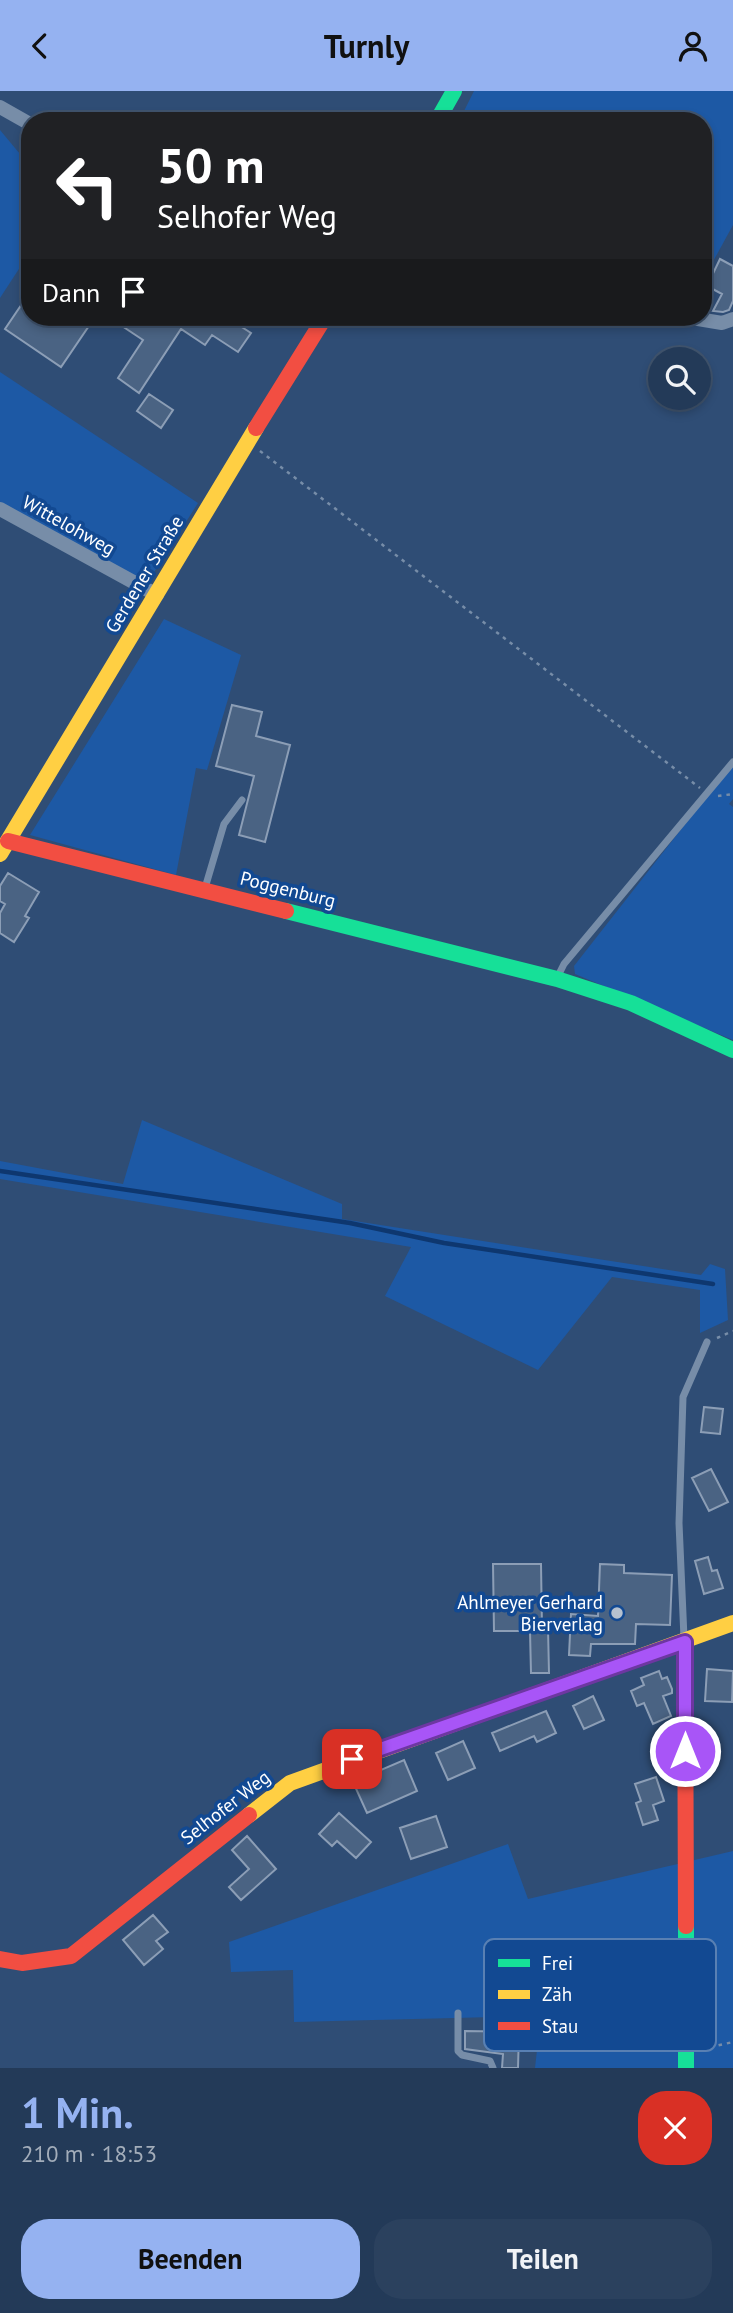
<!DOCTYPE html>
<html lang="de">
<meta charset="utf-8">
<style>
body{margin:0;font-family:"PT Sans",sans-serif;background:#2b415e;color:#f1f3f6;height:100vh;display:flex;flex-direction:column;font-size:26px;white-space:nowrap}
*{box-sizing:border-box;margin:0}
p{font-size:23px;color:#a3adba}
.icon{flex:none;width:38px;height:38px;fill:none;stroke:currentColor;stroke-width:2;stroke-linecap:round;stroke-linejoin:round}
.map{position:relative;height:1977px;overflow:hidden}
.side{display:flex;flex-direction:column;background:#233a58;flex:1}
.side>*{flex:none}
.banner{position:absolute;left:21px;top:21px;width:691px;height:214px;border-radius:28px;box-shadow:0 4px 10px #0003,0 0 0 2px #40546e;background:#202124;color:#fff;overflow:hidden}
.controls{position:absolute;left:648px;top:256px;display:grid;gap:14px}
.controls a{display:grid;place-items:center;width:63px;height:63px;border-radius:50%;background:#233a58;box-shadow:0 4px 10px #0003,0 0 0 2px #40546e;font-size:35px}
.pin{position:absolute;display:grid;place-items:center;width:60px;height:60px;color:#fff;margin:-30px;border-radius:14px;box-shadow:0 4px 10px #0006}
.me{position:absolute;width:77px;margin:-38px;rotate:0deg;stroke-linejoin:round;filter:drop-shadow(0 0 5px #0008)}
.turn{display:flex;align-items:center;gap:24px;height:147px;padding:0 21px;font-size:32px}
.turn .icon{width:91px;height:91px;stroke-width:2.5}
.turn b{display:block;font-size:49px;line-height:60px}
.then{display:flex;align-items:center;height:66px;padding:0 21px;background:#0003;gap:14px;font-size:26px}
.round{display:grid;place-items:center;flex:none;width:74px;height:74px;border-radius:28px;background:#2b415e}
.headline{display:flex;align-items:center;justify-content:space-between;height:119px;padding:0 21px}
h1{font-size:42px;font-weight:800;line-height:52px;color:#95b2f1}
.cta{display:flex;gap:14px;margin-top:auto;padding:14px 21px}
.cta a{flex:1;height:80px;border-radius:28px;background:#95b2f1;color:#111;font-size:28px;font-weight:800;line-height:80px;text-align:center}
.cta a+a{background:#2b415e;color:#f1f3f6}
header{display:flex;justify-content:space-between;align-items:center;height:91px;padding:0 21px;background:#95b2f1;color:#111;font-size:32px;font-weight:800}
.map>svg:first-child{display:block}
</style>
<header><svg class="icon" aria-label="back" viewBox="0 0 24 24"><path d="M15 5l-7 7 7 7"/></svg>Turnly<svg class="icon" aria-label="person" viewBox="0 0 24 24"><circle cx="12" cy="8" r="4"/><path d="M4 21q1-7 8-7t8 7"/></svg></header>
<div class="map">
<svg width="733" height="1977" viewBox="0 0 733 1977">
<rect width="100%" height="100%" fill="#2f4d75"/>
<path fill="#1d59a5" d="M474,0H733V134L704,187V30H459Z
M0,39L30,75V161L0,207Z
M0,281L198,412L144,497L0,415Z
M164,528L241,564L207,679L196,677L176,784L30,744Z
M733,672V708L729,713L733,716V949L575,883L574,875Z
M142,1029L342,1113V1128L701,1184L710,1173L725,1178L728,1229L700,1242V1199L612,1186L538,1279L385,1205L411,1156L0,1088V1070L123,1093Z
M508,1753L528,1808L733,1760V1977H535L539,1941L494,1926L294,1931L293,1879L231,1881L229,1851Z"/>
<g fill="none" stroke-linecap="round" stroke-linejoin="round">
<path stroke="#0e376f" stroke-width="4.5" d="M0,1080L350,1132L444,1152L713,1193"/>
</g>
<path fill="#4a6383" stroke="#8c9eb6" stroke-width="2" d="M720,168L733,175V210L729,219L723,221L713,220L722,203L707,195Z
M30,201V226H95L61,276L5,238Z
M128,226H226L251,242L238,261L212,244L205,254L181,238L139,302L118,287L143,249L122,235Z
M149,303L173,319L161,337L137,320Z
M232,614L262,621L256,645L290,654L265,751L239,744L254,685L216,675Z
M8,782L39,801L25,825L29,827L14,851L0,842V822L5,813L0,810V795Z
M704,1316L723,1318L720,1343L701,1341Z
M711,1378L728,1411L709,1420L692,1387Z
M708,1466L712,1480L717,1479L723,1497L704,1503L695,1470Z
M493,1473H541L542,1537H548L549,1582H531L530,1540H494Z
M600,1473L624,1474V1482L672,1484L670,1534L636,1533L635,1553H591L590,1565L569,1564L571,1523L598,1525Z
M707,1578L733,1580L732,1611L705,1610Z
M659,1580L662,1588L667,1586L672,1598V1602L663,1605L671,1625L653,1633L644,1612L637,1615L631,1600L644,1594L641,1587Z
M593,1605L604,1629L584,1638L573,1615Z
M546,1620L556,1642L537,1651L534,1645L500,1660L492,1642Z
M463,1650L475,1677L448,1689L436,1662Z
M404,1669L417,1700L367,1722L353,1691Z
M656,1686L664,1710L653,1714L658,1729L643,1734L636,1712L641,1710L635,1693Z
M339,1722L371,1751L356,1767L337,1750L332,1755L319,1743Z
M436,1725L447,1756L411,1768L400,1737Z
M247,1745L276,1778L241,1809L229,1796L249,1778L232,1759Z
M153,1824L168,1841L156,1850L163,1858L144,1874L123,1849Z
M465,1940L519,1941L518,1977H502L503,1963L465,1958Z"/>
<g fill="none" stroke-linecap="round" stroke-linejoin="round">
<path stroke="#778da8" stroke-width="2.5" stroke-dasharray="3.5 5" stroke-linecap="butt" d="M260,360L700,697
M718,705L733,703
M717,1247L733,1240
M702,1958L733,1951"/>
<path stroke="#778da8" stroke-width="7" d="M205,797L224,733L242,709
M557,887L564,873L733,671
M684,1547L679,1432L683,1306L707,1251
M458,1922V1960L462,1964L490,1970L493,1977"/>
<path stroke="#778da8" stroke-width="14" d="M0,16L30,33
M686,226L722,232L733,228
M0,418L157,504"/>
<path stroke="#16e098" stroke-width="16" d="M437,30L454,0
M286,820L557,888L631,912L733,959
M686,1835V1977"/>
<path stroke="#ffcf43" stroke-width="16" d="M0,763L256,337
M249,1724L290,1692L733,1532"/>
<path stroke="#f24e42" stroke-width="16" d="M256,337L325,226
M8,750L286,820
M685,1551L686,1835
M0,1868L22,1872L71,1865L249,1724"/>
</g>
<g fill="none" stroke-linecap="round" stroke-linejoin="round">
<g stroke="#6d37a1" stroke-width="18">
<path id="route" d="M352,1668L685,1551V1660"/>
</g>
<use href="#route" stroke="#a855f7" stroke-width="12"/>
</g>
<circle fill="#b6c1cf" stroke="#124992" stroke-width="2.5" cx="617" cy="1522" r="7"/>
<g text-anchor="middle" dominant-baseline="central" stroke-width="7" stroke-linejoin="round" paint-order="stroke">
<g font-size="19" fill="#fff" stroke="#124992">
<text transform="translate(69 434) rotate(29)">Wittelohweg</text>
<text transform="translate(144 483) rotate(-59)">Gerdener Straße</text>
<text transform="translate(288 798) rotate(14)">Poggenburg</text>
<text transform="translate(225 1716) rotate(-38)">Selhofer Weg</text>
</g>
<g font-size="19" fill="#fff" stroke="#124992" text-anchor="end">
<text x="603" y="1511">Ahlmeyer Gerhard<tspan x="603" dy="22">Bierverlag</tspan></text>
</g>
</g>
<rect x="484" y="1848" width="232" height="112" rx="10" fill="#124992" stroke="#5980b3" stroke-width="2"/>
<rect x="498" y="1868" width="32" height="8" fill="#16e098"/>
<rect x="498" y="1899" width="32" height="9" fill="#ffcf43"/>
<rect x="498" y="1931" width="32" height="8" fill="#f24e42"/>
<g font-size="19" fill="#fff">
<text x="542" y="1879">Frei</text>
<text x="542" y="1910">Zäh</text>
<text x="542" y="1942">Stau</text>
</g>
</svg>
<div class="controls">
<a><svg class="icon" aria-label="search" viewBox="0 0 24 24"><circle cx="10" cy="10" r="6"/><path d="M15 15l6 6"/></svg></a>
</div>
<div class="pin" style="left:352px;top:1668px;background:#d93025"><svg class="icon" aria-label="arrive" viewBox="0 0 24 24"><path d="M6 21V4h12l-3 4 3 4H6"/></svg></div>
<svg class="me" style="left:685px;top:1660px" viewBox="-20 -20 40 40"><circle r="17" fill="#a855f7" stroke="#fff" stroke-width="3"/><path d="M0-11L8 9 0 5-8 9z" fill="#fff"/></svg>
<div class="banner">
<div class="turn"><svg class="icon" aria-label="left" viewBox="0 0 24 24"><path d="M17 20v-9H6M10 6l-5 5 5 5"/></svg><div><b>50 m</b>Selhofer Weg</div></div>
<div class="then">Dann<svg class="icon" aria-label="arrive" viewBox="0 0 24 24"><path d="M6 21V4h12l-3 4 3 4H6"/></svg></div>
</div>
</div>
<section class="side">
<div class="headline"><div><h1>1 Min.</h1><p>210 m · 18:53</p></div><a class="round" style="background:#d93025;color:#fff"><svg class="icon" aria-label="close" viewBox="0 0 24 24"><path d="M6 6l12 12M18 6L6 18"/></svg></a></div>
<div class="cta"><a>Beenden</a><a>Teilen</a></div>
</section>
